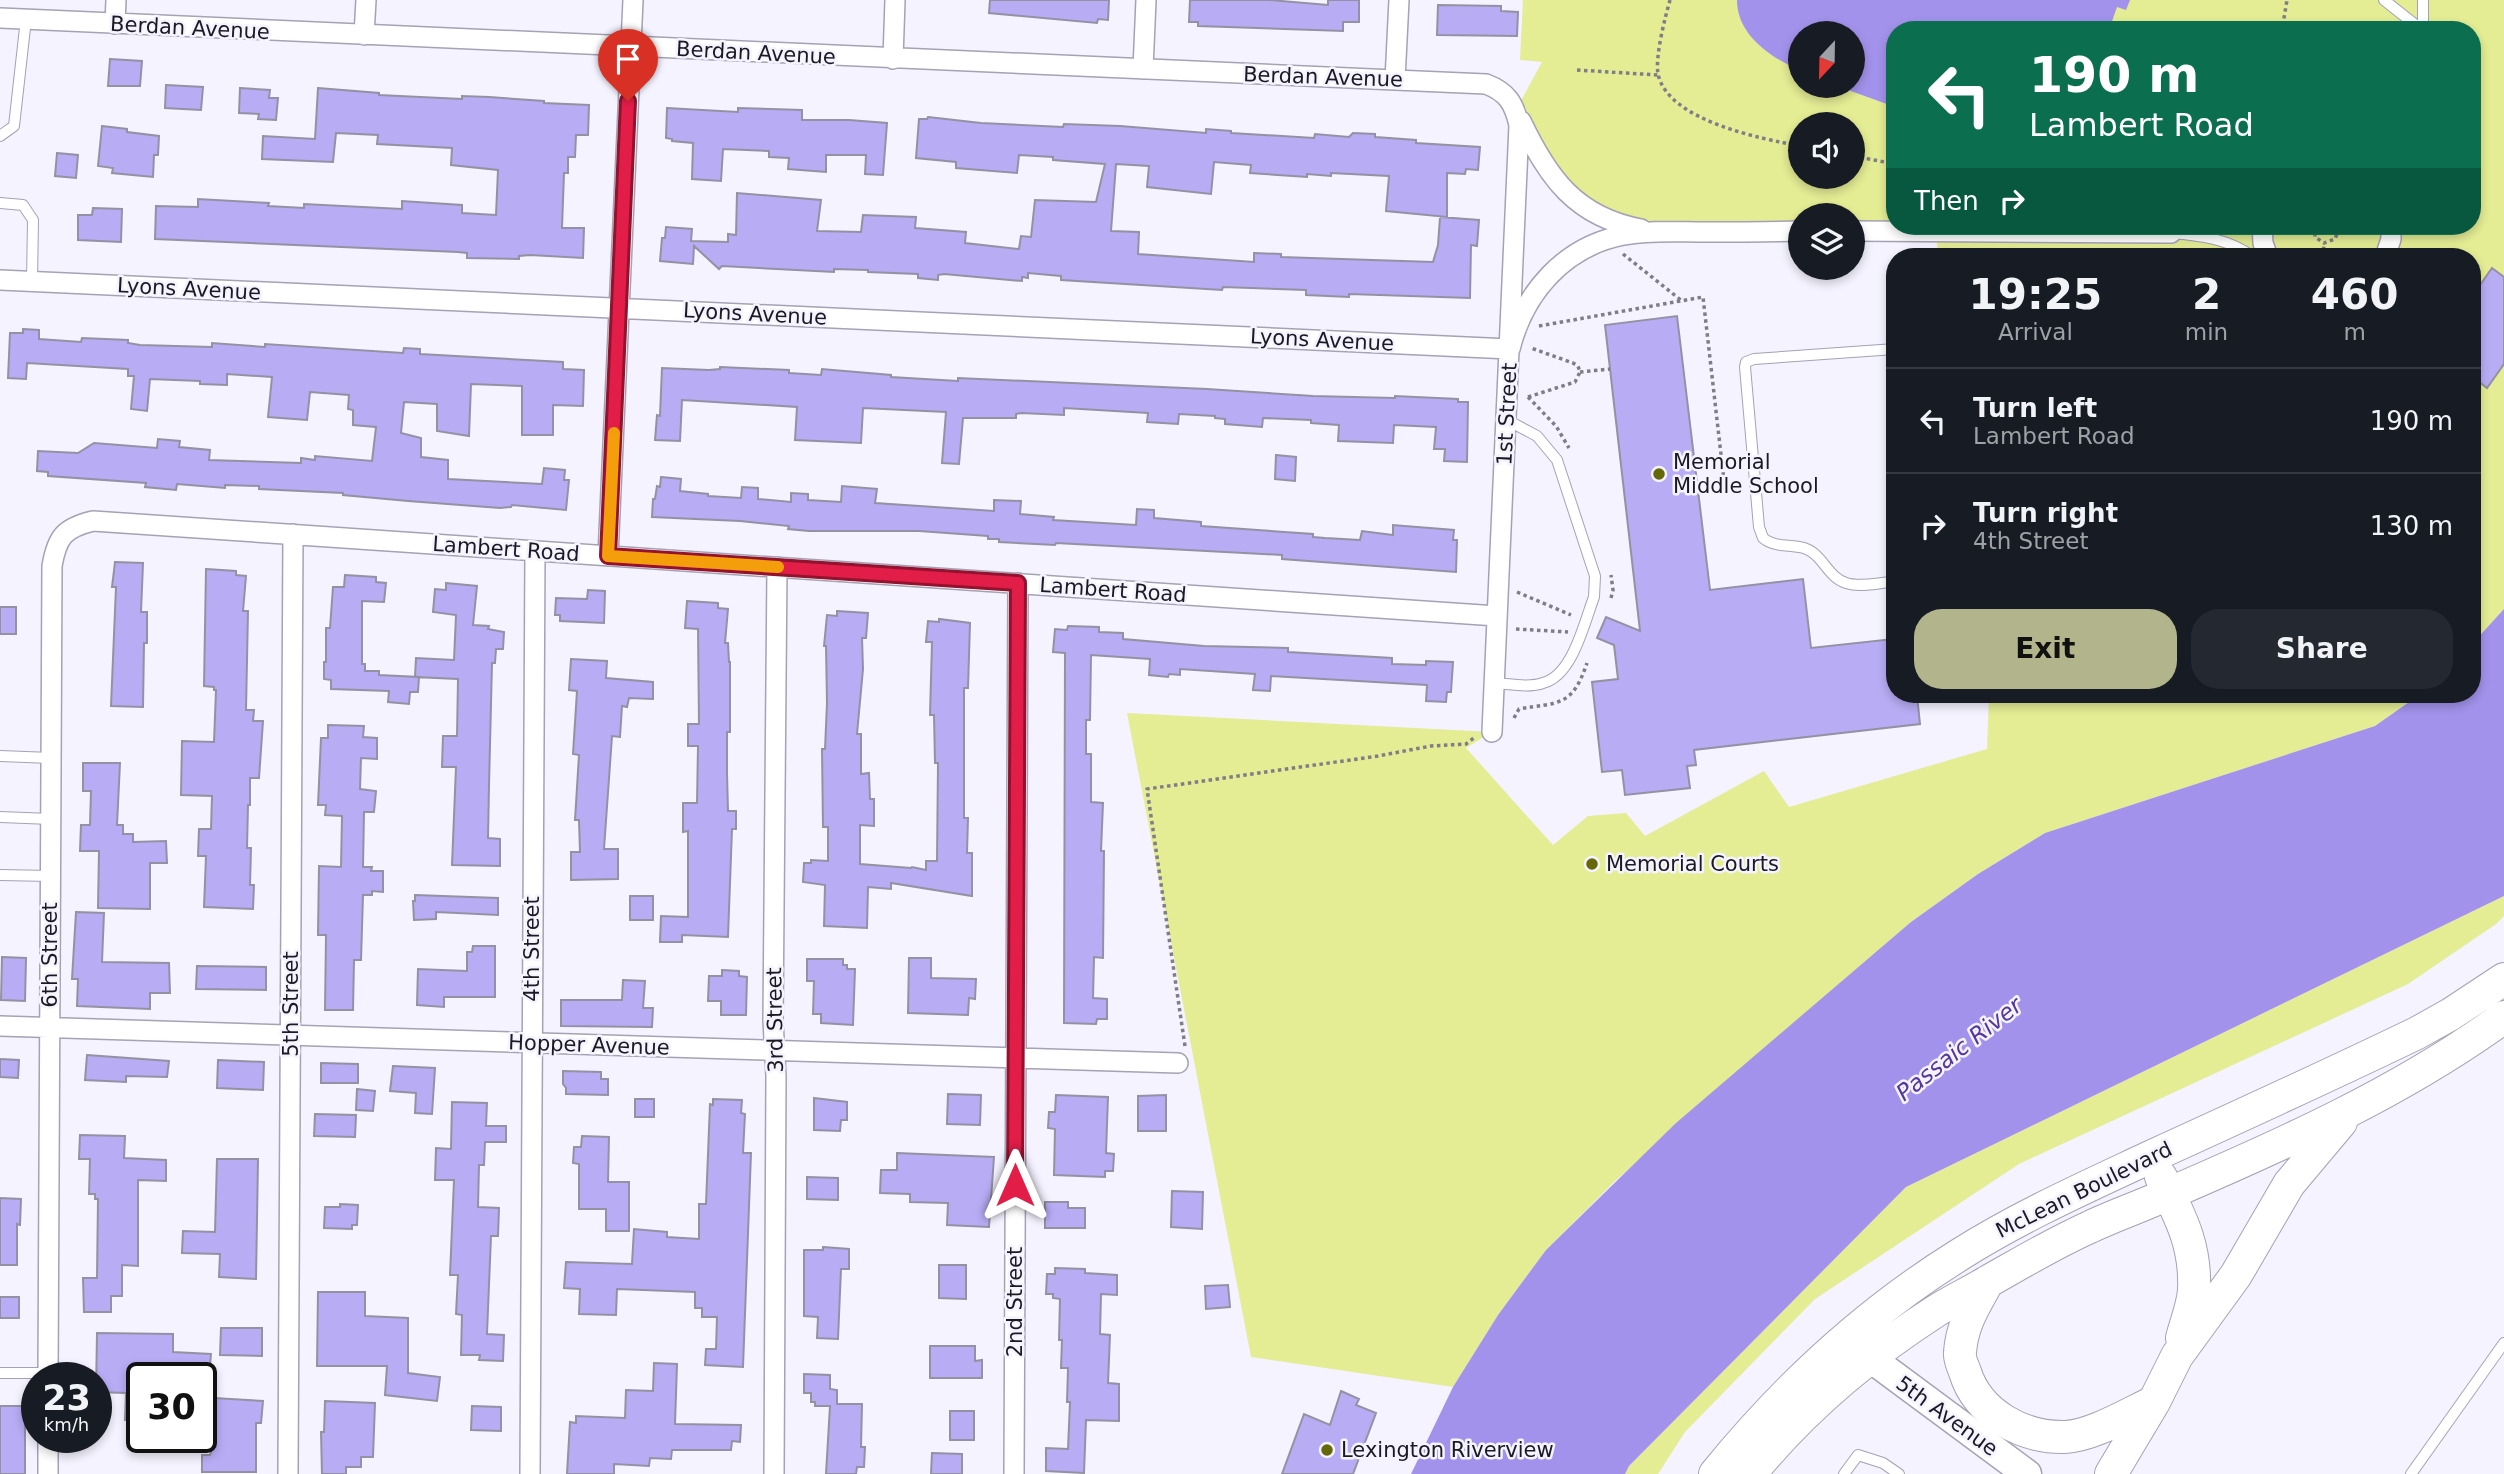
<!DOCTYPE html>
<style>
body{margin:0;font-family:"DejaVu Sans",sans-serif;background:#242831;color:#f1f3f6;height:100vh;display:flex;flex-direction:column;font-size:26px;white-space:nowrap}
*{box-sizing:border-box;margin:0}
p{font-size:23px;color:#9ea1a6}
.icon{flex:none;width:38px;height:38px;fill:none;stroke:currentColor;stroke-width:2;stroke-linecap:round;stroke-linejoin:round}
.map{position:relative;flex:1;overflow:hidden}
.panel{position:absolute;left:1886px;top:248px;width:595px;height:455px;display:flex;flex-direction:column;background:#171b24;border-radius:28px;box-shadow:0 4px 10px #0003}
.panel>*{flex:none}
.guide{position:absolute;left:1886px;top:21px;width:595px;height:214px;border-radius:28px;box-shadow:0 4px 10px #0003;background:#0b6e4f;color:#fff;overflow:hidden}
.needle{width:46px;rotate:202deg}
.tools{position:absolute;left:1788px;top:21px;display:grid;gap:14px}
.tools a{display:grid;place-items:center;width:77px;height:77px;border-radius:50%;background:#171b24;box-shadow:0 4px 10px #0003;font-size:35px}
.speed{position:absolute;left:21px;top:1362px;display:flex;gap:14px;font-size:35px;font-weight:700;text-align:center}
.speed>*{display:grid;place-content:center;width:91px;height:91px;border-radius:50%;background:#171b24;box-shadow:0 4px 10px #0003;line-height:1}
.speed small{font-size:18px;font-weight:400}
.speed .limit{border:4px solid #111;border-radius:10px;background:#fff;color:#111}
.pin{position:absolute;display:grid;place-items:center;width:60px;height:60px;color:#fff;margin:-72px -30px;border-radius:50% 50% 50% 0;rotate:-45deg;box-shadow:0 0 7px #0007}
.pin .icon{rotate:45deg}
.me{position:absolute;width:77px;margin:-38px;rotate:0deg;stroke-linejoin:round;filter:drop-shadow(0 0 5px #0008)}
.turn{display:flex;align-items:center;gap:24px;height:147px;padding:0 28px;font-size:32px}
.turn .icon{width:91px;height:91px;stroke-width:2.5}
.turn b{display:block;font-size:49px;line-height:60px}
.then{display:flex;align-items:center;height:66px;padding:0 28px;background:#0003;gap:14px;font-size:26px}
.eta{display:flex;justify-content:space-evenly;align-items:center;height:119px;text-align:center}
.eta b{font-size:42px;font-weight:600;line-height:49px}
.cta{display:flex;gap:14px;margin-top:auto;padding:14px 28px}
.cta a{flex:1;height:80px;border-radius:28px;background:#b2b48b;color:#111;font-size:28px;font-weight:600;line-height:80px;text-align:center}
.cta a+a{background:#242831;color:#f1f3f6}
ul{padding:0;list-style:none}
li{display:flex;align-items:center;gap:21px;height:105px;padding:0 28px;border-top:2px solid #363941}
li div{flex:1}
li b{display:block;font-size:26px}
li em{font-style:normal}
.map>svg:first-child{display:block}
</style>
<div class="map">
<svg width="2504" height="1474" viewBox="0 0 2504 1474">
<rect width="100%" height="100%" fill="#f4f3ff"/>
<path fill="#e4ec94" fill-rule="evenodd" d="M1523,0H2504V609L2473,643V257H1939L1935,231H1853V215H1801V231L1652,232L1580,205L1516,110L1542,62L1520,60ZM1895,30H2473V226H1895ZM1801,33H1853V86H1801ZM1801,124H1853V177H1801Z
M1989,695H2419L2375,726L2045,833L1978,874L1911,922L1615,1181L1546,1250L1498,1315L1453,1387L1251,1357L1127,713L1492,732L1466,748L1553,845L1588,816L1626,813L1645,836L1764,771L1789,807L1987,749Z
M2504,896V916L2496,924L2408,984L2019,1164L1815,1299L1685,1432L1658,1474H1625L1629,1466L1906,1187Z"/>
<path fill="#a292eb" d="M1737,0H2130L2126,10L2117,7L2109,30H1895V107L1837,86H1853V33H1801V71C1772,58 1737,36 1737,0Z
M2504,609V896L1906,1187L1629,1466L1625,1474H1411L1453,1387L1498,1315L1546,1250L1676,1123L1911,922L1978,874L2045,833L2375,726L2419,695H2473V643Z"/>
<path fill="#b8acf4" stroke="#9491a3" stroke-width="2" d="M990,0H1109L1108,20L1098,19L1097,23L989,13Z
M1190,0H1270L1328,5V0H1359V22H1343V31L1198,26V22H1189Z
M1438,5L1501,6V11L1518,12L1517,36L1437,35Z
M110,59L142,61L140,86H108Z
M166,85L203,87L201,110L165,108Z
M240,88L270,90L269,98H278L276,120L258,119L259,114L239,113Z
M318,88L379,93V95L462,99V96L489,97L544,101V103L589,105L588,135H576L575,157H568V173H564L562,228H584L583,258L530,255L519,256V259L467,258V253L458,252L155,239L156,206L198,207V199L269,203L268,206L304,208V204L402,209V201L462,205V213L496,215L498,170L451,165L452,148L377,144L378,135L336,133L333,162L262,159L263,136L315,139Z
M667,108L738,112V108L802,110V120H849L887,123L883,175L865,174L866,155H826V172L788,169L789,158L769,157V151L723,149L721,181L692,179L693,143L672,141V139L666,138Z
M928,117L981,123L1063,127L1064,124L1120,126L1206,133V129L1231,131V133L1314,138L1315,134L1349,137L1353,133L1375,134V137L1416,140V143L1480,147L1478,170L1466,169L1465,174L1447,173V217L1386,211L1389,176L1331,173V176L1307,174V177L1250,173L1251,165L1214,162L1211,194L1147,187L1149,166L1116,164L1111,231L1139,232L1138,254L1254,262V253L1281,254V257L1433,262L1438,245L1440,217L1479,220L1477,246L1471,245L1470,298L1349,294V297L1306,295V290L1223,287L1222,290L1061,280V276L1028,273V278L1022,277V281L944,274L938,275V280L918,278V274L868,272V270L834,269V272L722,266L719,269L694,246L693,264L660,261L662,238H665L666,227L692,229L691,241L728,242V234L736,235L737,193L821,200L817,231L861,232L863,215L916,217L915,228L966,232L965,243L1019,249L1021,236L1031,237L1035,200L1096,202L1105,164L1053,160V157L1019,155L1017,173L956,168V162L916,158L919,119H927Z
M102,126L127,129V132L159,136L158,155H154L153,177L112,173L113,168L98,166Z
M57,153L78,155L76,178L55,176Z
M93,208L122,209L121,242L78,240V215H92Z
M2492,268L2504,277V364L2487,388L2473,377V295Z
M1677,316L1710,590L1803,579L1811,648L1893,639L1895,695H1917L1920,724L1694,750L1696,765L1687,766L1690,788L1625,795L1622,770L1602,772L1592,682L1618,679L1614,645L1597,638L1606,617L1640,631L1605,325Z
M23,329L39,330V339L81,342L82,338L128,340V343L140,345L212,347V343L265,347V344L403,353L404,348L420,349V354L563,362V369L584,370L583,406L553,405V435H522V386L471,384L469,436L437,431V404L404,402L401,433L421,438V457L448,460V479L542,484L544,468L565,470L564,480H569L566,510L512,505L511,507L500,508L408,501L343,495V493L259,489V486L225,485V488L177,484L176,490L145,487L146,483L48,476V472L37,471L38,451L78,453L94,443L157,448L158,439L180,441L179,447L210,450L209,460L301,463V458L315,460V456L372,461L376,427L353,425V410L348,409L349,395L310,392L307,420L268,417L272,377L227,374V385L200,384V381L150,379L147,411L131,409L134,376H128V369L27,363L26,379L8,378L10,333H23Z
M720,367L789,370V373L821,375L822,369L891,375V377L958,381V378L1207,389L1313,396L1395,398V396L1458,399V402H1468L1467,462L1444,461L1445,449H1434L1436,427L1394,425L1393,443L1338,441L1339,425L1311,423V420L1263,418L1262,427L1225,424V419L1215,418V416L1179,414L1178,424L1147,422L1148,413L1064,408V415L1021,413L1016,414V418H963L959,464L942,463L946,412L863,408L861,443L795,440L797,407L682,400L680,441L655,440L657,415L660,416L662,368L709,370L720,369Z
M1276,455L1296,457L1295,481L1275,479Z
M661,477L681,479L680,491L708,494V496L741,498L742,487L758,488V499L791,502V493L808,494V500L841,502L842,486L877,489L875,503L994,511V500L1021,501L1020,514L1054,517L1053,520L1136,525L1137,509L1154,510V518L1201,522V526L1313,534V537L1325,538L1360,540L1362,531L1393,535V525L1454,530L1453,540H1457L1456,572L1282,559V555L1056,543L1055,545L999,542V539H988V536L919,531H809L788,529L789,526L740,521L652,517L653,499H655L657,486L660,487Z
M115,562L143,563L141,612H147V643H144L143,707L111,706L116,587H112Z
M206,569L236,571V575L246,576L243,611H248L246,710H254L253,721H263L259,778H250V805H248L247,848H251L250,885H254L253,909L204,907L206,856H198L199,829H211L212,796L181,795L182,741L214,742L216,690H214V687L204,686Z
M345,575L376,577V582L386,583L384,602L362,601V664H365V671H379V675L419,677L418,692H410L409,704L388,702L389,691L331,689V680L324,679V662H326V628H330L333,587H344Z
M446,583L477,586L473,625L489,626L488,629L504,632L503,649H496L495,663H492L489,786L488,838L500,839V866L452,865L456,767H442L443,736H457L458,679L415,677L416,658L454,660L456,615L433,612L435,589L446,590Z
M588,590L605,591L604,623L560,621V615H555L556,598L587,599Z
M687,601L718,603V608L728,609L725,643H728L729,662H730V732H727V773L728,811H736V829H732L728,937L682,935V942H660L661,916L688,917V831L683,832V803H697L698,746H688V724H699L698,629L685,628Z
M0,607H16V634H0Z
M837,611L868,613L866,638H862L863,669L857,734H861V774L869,773L870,799H874V826L860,825V864L911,868L912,867L926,870V861H937L938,763H935L934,715H930L932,642H926L928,621L939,622V619L970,623L968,688H964V818H968L967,853H972V896L891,883V889L868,887L867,928L824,926L825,885L803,882L804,863H811V860L828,861V827H823L822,749H825L827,703L826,646H824L827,615L837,616Z
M1068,626L1099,627V632L1123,633V639L1204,646L1288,648V652L1392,658V664L1426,665V661L1453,662L1451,692H1447L1446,702L1426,701L1427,685L1271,676L1270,691L1253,690L1255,674L1180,669V675L1169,674L1168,677L1149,675L1150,659L1091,655L1090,720H1086V754H1091V802L1103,803L1101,851H1104L1103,958L1094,957L1093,998L1107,999V1019H1097L1096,1024L1064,1023L1065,653L1053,652L1055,629L1067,630Z
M571,659L607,661L606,678L653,682V699L629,698L627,707L622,706L620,737L612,736L604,849H618V879L571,880V852H580L579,820H575L579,755L573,754L577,691L569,690Z
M328,725L364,726L363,737L377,738V759L361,758L360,789L376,791L374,812H364L363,867H372L371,871H383V892L372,891V895H363L361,960H354L353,1010H325L326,935H318L319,866L341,867L342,816L325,815L326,805H318L321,738H328Z
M83,763H120L117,825H123V834H133V842L166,841L167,863H150V909L98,908L99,851H80L81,825H90L91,791H83Z
M415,895L498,898V915L436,912V919L414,920L413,901H415Z
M630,896H653V920H630Z
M76,912L104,913L102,962L169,963L170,993H150V1009L77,1006L78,979H72Z
M473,946H495V997H444V1007L417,1005L418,969L467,971V952H472Z
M2,957L26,958L25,1001L1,1000Z
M909,958H931V978L976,979L975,999L969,998L968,1015L908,1013Z
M807,959H843V965H847V969H855L853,1025L821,1023V1014H813L814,981H807Z
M197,966L266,967V990L196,989Z
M722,970L739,971V976L747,977L746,1015H721V1001H708L709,976H722Z
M623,980L645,981L643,1008H653L652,1027L561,1026V1000H622Z
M87,1055L169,1061L167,1077L126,1076V1082L85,1080Z
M0,1059L19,1060L18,1078L0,1077Z
M218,1060L264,1062L263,1090L217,1088Z
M321,1063L358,1064V1083H321Z
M393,1066L435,1068L432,1114L415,1113L416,1093L390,1091Z
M563,1071L601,1072V1079H608V1095L566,1094V1088L563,1084Z
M357,1089L375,1091L373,1111L356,1110Z
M948,1094L981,1095L980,1125L947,1124Z
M1056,1095L1108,1097L1106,1153L1114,1154L1113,1171H1105V1177L1054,1175L1055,1129L1048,1128L1049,1112H1055Z
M1166,1095V1131H1138V1096Z
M814,1098L847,1102V1120H841L840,1131L814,1130Z
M635,1099H654V1117H635Z
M713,1099L742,1100L741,1113L745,1114L743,1153H751L743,1367L705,1365L706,1349H716L717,1317H702V1308H695V1292L617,1289L616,1315L579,1314L580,1289L564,1288L566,1262L632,1264L634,1229L667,1232V1237L699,1239V1204H706L710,1104L713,1105Z
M452,1102L487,1103L486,1126H506V1142H485L484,1165H479L478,1207L499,1208L498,1236H491L487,1334L504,1335L503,1361L479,1360L480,1355H461L462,1315L456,1314L458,1275H450L454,1180H435L436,1148L451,1149Z
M315,1114L356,1115L355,1137L314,1136Z
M80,1135L125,1136L124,1158L166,1160V1181L138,1180V1266L122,1265V1296H111V1312H84L83,1278H97L98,1199H95V1194H89L90,1159H79Z
M582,1136L609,1137L608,1182H629V1231H606V1209H579V1164L573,1163L574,1147H581Z
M897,1153L994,1157L989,1227L947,1225L948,1203L910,1202V1194L880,1193L881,1170H897Z
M217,1159H258L256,1279L219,1277L220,1254L182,1253L183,1231L215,1232Z
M807,1177L838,1178V1200L807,1199Z
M1172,1191L1203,1192L1202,1229L1171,1227Z
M0,1198L21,1199L20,1225L17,1224V1265H0Z
M1045,1202H1068V1208H1085V1228H1045Z
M340,1204L358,1205L357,1225H352V1229L324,1228L325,1207H340Z
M823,1247L849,1249V1269H841L838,1339L817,1338L818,1317L804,1316V1250H823Z
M939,1265H966V1299L939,1298Z
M1055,1268L1085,1269V1273L1117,1275V1295L1101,1294L1100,1334L1110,1335L1108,1383L1119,1384V1421L1086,1420L1084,1473L1046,1471V1448L1068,1449L1070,1402H1067L1068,1368H1061L1062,1340H1059L1060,1299L1053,1298V1294H1046L1047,1274H1055Z
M1228,1285L1230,1307L1206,1309L1205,1286Z
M318,1292H365V1316L408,1318V1373L440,1377L437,1401L385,1395L387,1366H317Z
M0,1297H19V1318H0Z
M221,1328H262V1356L220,1355Z
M97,1333L173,1334V1352L211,1354L209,1377H142V1420H125L126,1393L96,1392Z
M930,1346H975V1361L982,1360V1378H930Z
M654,1363L677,1364L675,1424L741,1425L740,1442L732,1441L731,1450H672L671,1459L650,1458L649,1466L614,1464V1474H567L570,1422L576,1423V1416L625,1418L626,1390L653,1391Z
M804,1374L830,1375V1389L837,1390V1404H862L861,1447H865L864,1467H857L856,1474H826L830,1406H815V1402H811V1393H804Z
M1341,1391L1359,1399L1356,1405L1376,1413L1353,1474H1282L1304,1414L1330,1425Z
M214,1398L263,1401L261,1423H256V1472H202V1455H210L212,1448Z
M325,1401L375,1403L373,1457H361V1467H346V1474H322L321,1432H324Z
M0,1406H25V1474H0Z
M472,1406L501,1407V1431L471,1430Z
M950,1411H974V1440H950Z
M932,1453L962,1454V1474H931Z"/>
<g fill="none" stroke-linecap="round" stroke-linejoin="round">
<g stroke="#a4a2b4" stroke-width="12">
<path id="lane" d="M2384,0L2422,30
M2423,0V30
M0,136L14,126L26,19
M0,203L23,205L33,220L32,281
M2189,231L2221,226
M2171,233C2199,235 2230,239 2253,257
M1895,349L1754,359L1746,362L1745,367L1759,527L1763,538C1775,548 1790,544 1804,548C1823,554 1827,577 1846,583C1861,588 1880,582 1895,582
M1494,683C1510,684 1529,688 1543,683C1573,675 1584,623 1594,597L1595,576L1557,460L1537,436L1507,420
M0,756L51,758
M0,817L51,819
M0,875L51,876
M0,1373H48
M1844,1474L1858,1455L1883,1463L1899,1474
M2411,1474L2504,1343"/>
</g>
<g stroke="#a4a2b4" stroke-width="22">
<path id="street" d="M0,18L1486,84C1507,92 1514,103 1519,125L1492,732
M115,24L116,0
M364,35L366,0
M893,59L895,0
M1143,69L1146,0
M1395,80L1399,0
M1521,121C1548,178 1576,217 1641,229
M2262,226L2263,243L2268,257
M1853,231L2171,233
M2385,257L2391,239V226
M0,280L1510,349C1524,292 1565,246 1624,235C1650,230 1678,232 1704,232C1736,232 1769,232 1801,231
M608,556L633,0
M0,1026L1178,1063
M48,1377L52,566C57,537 64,528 93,521L1497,616
M48,1474V1437
M288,1474L293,534
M530,1474L535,551
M774,1474L776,1076L773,1020L777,567
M1014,1474L1018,583"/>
</g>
<g stroke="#a4a2b4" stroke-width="31">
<path id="secondary" d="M1869,1357L2027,1474"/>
</g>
<g stroke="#a4a2b4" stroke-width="34">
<path id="primary" d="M2161,1177C2180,1217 2196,1244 2194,1290C2193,1306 2186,1322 2182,1338
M1987,1283C1974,1306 1962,1325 1960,1352C1959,1359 1963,1366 1965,1372C1978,1414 2023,1438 2065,1437C2092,1436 2130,1413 2154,1402
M1715,1474C1784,1389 1866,1313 1959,1255C2019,1217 2084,1188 2148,1158C2238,1117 2328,1076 2417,1033L2451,1014L2504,979
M1750,1474C1803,1409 1866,1356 1936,1311C1953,1300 1971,1292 1987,1282C2021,1263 2054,1243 2090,1227C2115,1215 2142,1206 2168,1194C2284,1144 2401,1092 2504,1017
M2111,1474L2154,1402L2177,1356L2236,1275L2289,1184L2341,1122"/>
</g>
<path stroke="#7f7e87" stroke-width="3.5" stroke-dasharray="3.5 3.5" stroke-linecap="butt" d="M1670,0C1665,18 1655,56 1658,74C1668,121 1762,139 1801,146
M2277,30L2283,24L2287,0
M1577,70L1658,75
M1853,156L1895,164
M2315,226V237L2324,243L2335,239L2338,231L2336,226
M2282,232H2314
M2337,233L2370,232
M1623,254L1682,301
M2323,257L2324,243
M1539,326L1703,297L1724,481
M1580,372L1610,369
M1528,397L1556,426L1569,448
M1528,397L1575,382L1580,372L1578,366L1573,363L1531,348
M1517,592L1571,615
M1611,598L1613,590L1611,575
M1516,629L1568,632
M1514,718L1519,709C1558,702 1572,708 1587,663
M1185,1046L1147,789L1378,756L1431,746L1466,744L1475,737"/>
<use href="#lane" stroke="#fff" stroke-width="10"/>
<use href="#street" stroke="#fff" stroke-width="19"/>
<use href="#secondary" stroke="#fff" stroke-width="28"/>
<use href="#primary" stroke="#fff" stroke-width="32"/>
</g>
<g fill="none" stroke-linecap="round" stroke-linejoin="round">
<g stroke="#92132f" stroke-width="18">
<path id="route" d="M628,101L608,556L1018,583L1015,1185"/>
</g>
<use href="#route" stroke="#e11d48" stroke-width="12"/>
<path stroke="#f59e0b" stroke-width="12" d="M614,433L608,556L778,567"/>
</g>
<g fill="#646808" stroke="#f4f3ff" stroke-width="2.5">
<circle cx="1659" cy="474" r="7"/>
<circle cx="1592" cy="864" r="7"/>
<circle cx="1327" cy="1450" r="7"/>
</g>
<g text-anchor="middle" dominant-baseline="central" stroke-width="5" stroke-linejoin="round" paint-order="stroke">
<g font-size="21" fill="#1b1a21" stroke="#f4f3ff">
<text transform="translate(190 28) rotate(3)">Berdan Avenue</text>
<text transform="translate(756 53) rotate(3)">Berdan Avenue</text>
<text transform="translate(1323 77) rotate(2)">Berdan Avenue</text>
<text transform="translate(189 289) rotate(3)">Lyons Avenue</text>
<text transform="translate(755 314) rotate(3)">Lyons Avenue</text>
<text transform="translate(1322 340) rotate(3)">Lyons Avenue</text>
<text transform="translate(1507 414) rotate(-87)">1st Street</text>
<text transform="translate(506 549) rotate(4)">Lambert Road</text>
<text transform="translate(1113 590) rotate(4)">Lambert Road</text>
<text transform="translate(532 949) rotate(-90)">4th Street</text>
<text transform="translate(50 955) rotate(-90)">6th Street</text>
<text transform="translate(291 1004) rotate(-90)">5th Street</text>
<text transform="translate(775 1020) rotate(-91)">3rd Street</text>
<text transform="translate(589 1045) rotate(2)">Hopper Avenue</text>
<text transform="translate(2084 1190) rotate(-26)">McLean Boulevard</text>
<text transform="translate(1015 1302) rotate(-90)">2nd Street</text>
<text transform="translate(1947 1416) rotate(36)">5th Avenue</text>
</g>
<g font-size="21" fill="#1b1a21" stroke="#f4f3ff" text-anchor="start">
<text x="1673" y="462">Memorial<tspan x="1673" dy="24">Middle School</tspan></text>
<text x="1606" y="864">Memorial Courts</text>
<text x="1341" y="1450">Lexington Riverview</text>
</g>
<g font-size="23" font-style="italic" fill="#54369d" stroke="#f4f3ff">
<text transform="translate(1959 1049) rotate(-38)">Passaic River</text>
</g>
</g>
</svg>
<div class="tools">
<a><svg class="needle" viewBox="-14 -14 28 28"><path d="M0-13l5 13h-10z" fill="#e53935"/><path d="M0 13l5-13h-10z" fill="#9ea1a6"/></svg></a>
<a><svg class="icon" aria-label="sound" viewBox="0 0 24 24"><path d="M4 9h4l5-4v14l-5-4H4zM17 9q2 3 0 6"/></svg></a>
<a><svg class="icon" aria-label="layers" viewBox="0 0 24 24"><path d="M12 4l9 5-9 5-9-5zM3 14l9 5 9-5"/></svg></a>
</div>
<div class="speed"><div>23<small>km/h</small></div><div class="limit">30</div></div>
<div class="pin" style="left:628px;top:101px;background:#d93025"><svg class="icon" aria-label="arrive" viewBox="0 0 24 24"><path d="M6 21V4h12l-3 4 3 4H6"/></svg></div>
<svg class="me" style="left:1015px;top:1185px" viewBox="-20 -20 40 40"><path d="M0-17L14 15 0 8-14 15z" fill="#e11d48" stroke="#fff" stroke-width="4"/></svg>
<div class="guide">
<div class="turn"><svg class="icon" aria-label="left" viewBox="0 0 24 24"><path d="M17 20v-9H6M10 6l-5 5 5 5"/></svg><div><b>190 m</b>Lambert Road</div></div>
<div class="then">Then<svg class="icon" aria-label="right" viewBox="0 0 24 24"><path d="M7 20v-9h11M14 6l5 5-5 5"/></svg></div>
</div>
<section class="panel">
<div class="eta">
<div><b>19:25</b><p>Arrival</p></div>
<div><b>2</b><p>min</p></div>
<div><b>460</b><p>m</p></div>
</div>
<ul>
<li><svg class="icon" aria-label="left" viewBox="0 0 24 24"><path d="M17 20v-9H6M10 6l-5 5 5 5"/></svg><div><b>Turn left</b><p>Lambert Road</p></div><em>190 m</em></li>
<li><svg class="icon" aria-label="right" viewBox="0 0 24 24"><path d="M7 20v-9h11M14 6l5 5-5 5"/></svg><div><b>Turn right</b><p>4th Street</p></div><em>130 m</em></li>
</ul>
<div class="cta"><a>Exit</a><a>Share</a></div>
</section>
</div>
